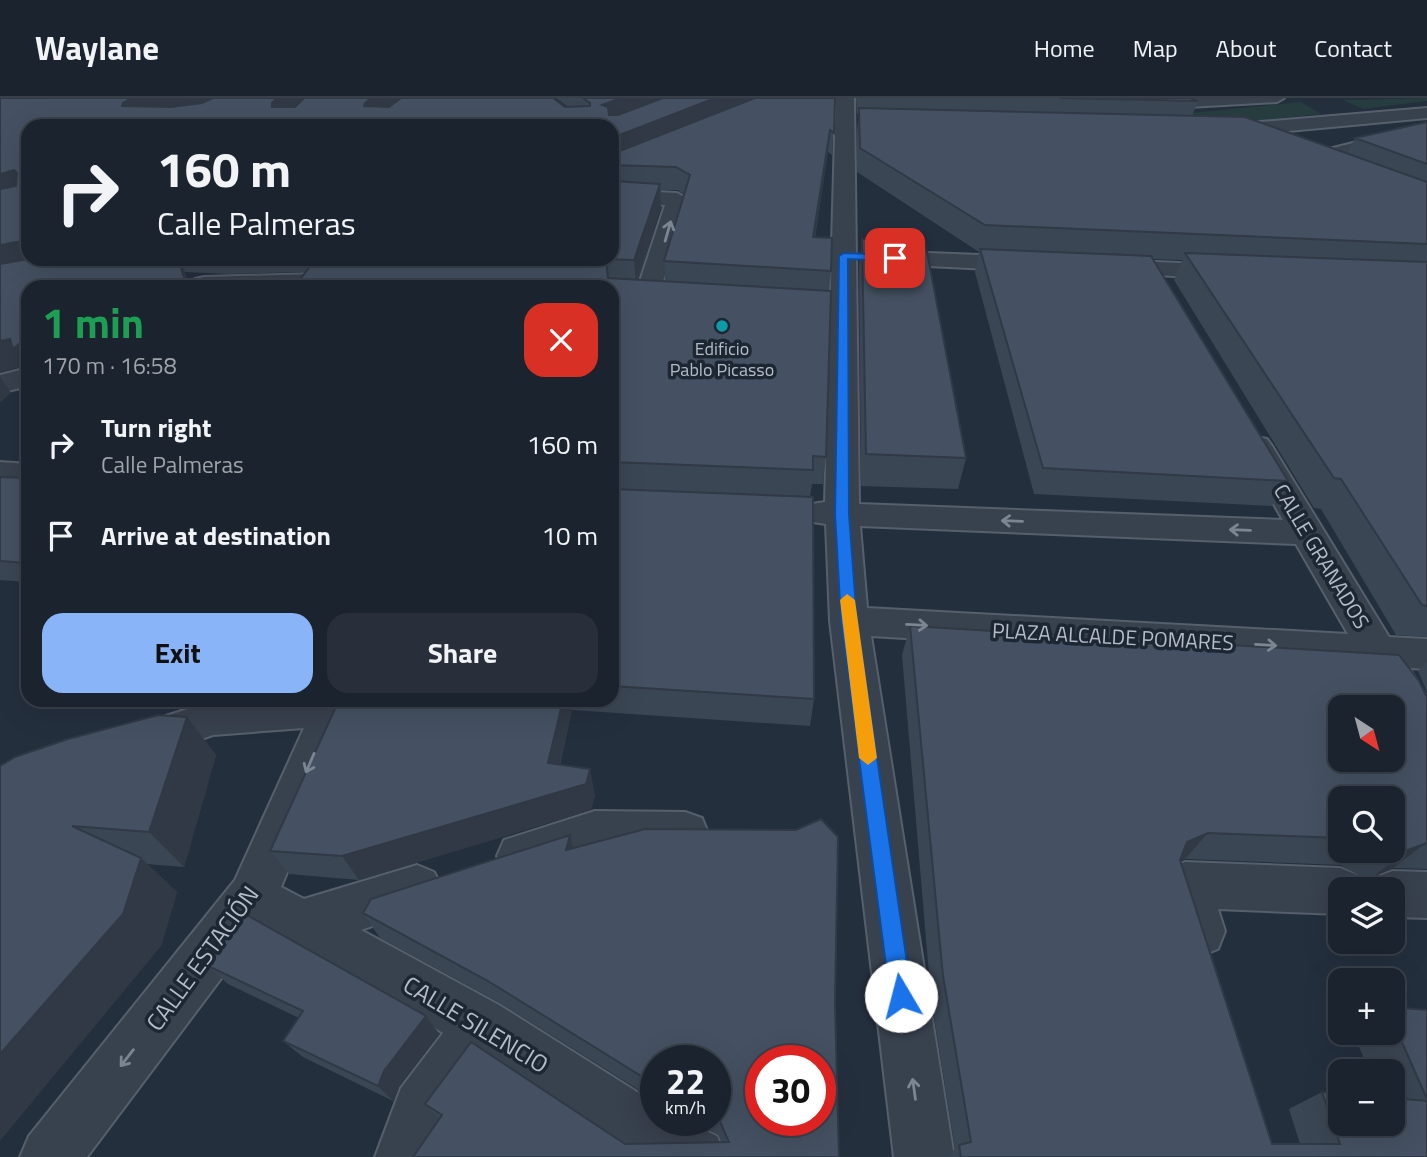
<!DOCTYPE html>
<meta charset="utf-8">
<style>
body{margin:0;font-family:"Titillium Web",sans-serif;background:#282f3a;color:#f1f3f6;height:100vh;display:flex;flex-direction:column;font-size:26px;white-space:nowrap}
*{box-sizing:border-box;margin:0}
p{font-size:23px;color:#a0a4aa}
.icon{flex:none;width:38px;height:38px;fill:none;stroke:currentColor;stroke-width:2;stroke-linecap:round;stroke-linejoin:round}
.map{position:relative;flex:1;overflow:hidden}
.panel{position:absolute;left:21px;top:182px;width:598px;height:427px;display:flex;flex-direction:column;background:#1b232e;border-radius:21px;box-shadow:0 7px 28px #0002,0 0 0 2px #39404a}
.panel>*{flex:none}
.banner{position:absolute;left:21px;top:21px;width:598px;height:147px;border-radius:21px;box-shadow:0 7px 28px #0002,0 0 0 2px #39404a;background:#1b232e;color:#f1f3f6;overflow:hidden}
.needle{width:46px;rotate:144deg}
.fabs{position:absolute;left:1328px;top:597px;display:grid;gap:14px}
.fabs a{display:grid;place-items:center;width:77px;height:77px;border-radius:14px;background:#1b232e;box-shadow:0 7px 28px #0002,0 0 0 2px #39404a;font-size:35px}
.speed{position:absolute;left:640px;top:947px;display:flex;gap:14px;font-size:35px;font-weight:700;text-align:center}
.speed>*{display:grid;place-content:center;width:91px;height:91px;border-radius:50%;background:#1b232e;box-shadow:0 7px 28px #0002,0 0 0 2px #39404a;line-height:1}
.speed small{font-size:18px;font-weight:400}
.speed .limit{border:10px solid #d22;background:#fff;color:#111}
.pin{position:absolute;display:grid;place-items:center;width:60px;height:60px;color:#fff;margin:-30px;border-radius:14px;box-shadow:0 4px 10px #0006}
.me{position:absolute;width:77px;margin:-38px;rotate:352deg;stroke-linejoin:round;filter:drop-shadow(0 0 5px #0008)}
.turn{display:flex;align-items:center;gap:24px;height:147px;padding:0 21px;font-size:32px}
.turn .icon{width:91px;height:91px;stroke-width:2.5}
.turn b{display:block;font-size:49px;line-height:60px}
.round{display:grid;place-items:center;flex:none;width:74px;height:74px;border-radius:21px;background:#282f3a}
.summary{display:flex;align-items:center;justify-content:space-between;height:119px;padding:0 21px}
h1{font-size:42px;font-weight:700;line-height:52px;color:#1e9e55}
.cta{display:flex;gap:14px;margin-top:auto;padding:14px 21px}
.cta a{flex:1;height:80px;border-radius:21px;background:#8ab4f8;color:#111;font-size:28px;font-weight:700;line-height:80px;text-align:center}
.cta a+a{background:#282f3a;color:#f1f3f6}
ul{padding:0;list-style:none}
li{display:flex;align-items:center;gap:21px;height:91px;padding:0 21px}
li div{flex:1}
li b{display:block;font-size:26px}
li em{font-style:normal}
header{display:flex;align-items:center;gap:42px;box-sizing:border-box;height:98px;padding:0 35px;background:#1b232e;border-bottom:2px solid #39404a}
header strong{font-size:33px}
nav{display:flex;gap:38px;margin-inline-start:auto;font-size:24px}
.map>svg:first-child{display:block}
</style>
<header>
<strong>Waylane</strong>
<nav><a>Home</a><a>Map</a><a>About</a><a>Contact</a></nav>
</header>
<div class="map">
<svg width="1427" height="1059" viewBox="0 0 1427 1059">
<rect width="100%" height="100%" fill="#242f3e"/>
<path fill="#263c3f" d="M1427,0V3L1363,11L1343,2Z
M1301,4L1321,16L1225,26L1170,17Z"/>
<g fill="none" stroke-linecap="round" stroke-linejoin="round">
<g stroke="#565f6c" stroke-width="4">
<path id="pedestrian" d="M1185,0H1284L1277,4L1154,11L1146,6L1154,1Z
M480,902L497,909L504,926L497,943L439,1022L427,1059H375L401,990L463,909Z"/>
</g>
<g stroke="#565f6c" stroke-width="4">
<path id="minor" d="M836,0H854L859,406L1283,422L1240,348L1245,341L1256,339L1267,341L1272,348L1389,539L1427,541V571L1409,570L1427,600V655L1412,650L1393,616V609H1389L1365,567L871,538L954,1059H894L830,523L826,426L805,423L800,415L805,407L825,404ZM860,428L1296,446L1348,536L867,510Z
M0,10L9,15L10,64L0,70Z
M1427,10V20L1224,39L1215,33L1224,27Z
M1401,33L1408,35L1410,39L1408,43L1312,67L1302,61L1305,57Z
M612,92L677,95L688,101L657,203H639L635,198L665,107L612,104Z
M877,153L1030,159L1038,161L1042,166L1038,171L1030,173L869,165L865,160L869,155Z
M1107,162L1229,167L1238,169L1241,174L1238,179L1229,181L1099,174L1095,169L1099,164Z
M350,175L359,177L362,182L359,187L194,189L192,186L195,181L204,179Z
M28,270V288L0,295V277Z
M0,364L28,366V386L0,384Z
M358,602L281,789L304,801L417,767L434,774L442,790L434,806L361,832L499,907L656,1006V1022H681L717,1038L726,1059H632L461,945L259,830L87,1059H20L29,1038L235,782L304,630L213,637L143,661L128,656L121,643L128,630L213,603Z
M595,713L685,714L702,720L708,735L702,750L685,756L595,755L521,780L504,774L497,758L504,742Z
M1185,764L1340,770L1357,777L1364,791H1340V816L1218,811L1225,833L1218,851L1200,858L1182,851L1161,787L1168,771Z
M1393,773L1427,774V820L1393,819V791H1371L1376,779Z"/>
</g>
<use href="#pedestrian" fill="#38414e" fill-rule="evenodd"/>
<use href="#minor" fill="#38414e" fill-rule="evenodd"/>
</g>
<path fill="#3b4654" fill-rule="evenodd" d="M0,0L565,9H568L556,0H835L832,57L828,54L815,140L831,173L829,193L826,359L823,386H812L810,399L814,601L810,628L572,612L560,667L595,697L591,712L359,782L289,776L270,753L339,602H612V189L306,174L228,176L185,174L28,189V274L24,268L0,274ZM28,28L612,67V161H28ZM661,92H677L684,96L664,163L665,183L638,182L661,109Z
M856,0H1190L1198,3L1192,18L1347,56L1355,40L1427,24V539L1396,537L1321,411L1314,410L1174,182L1182,162L1153,161L1288,383L1272,408L1034,396L975,174L979,154L857,74V33L859,16H857Z
M862,141L966,360L958,391L861,388L859,169Z
M0,379L28,380V484L0,482Z
M910,528L1427,599V771L1393,770L1373,779L1360,778L1340,767L1185,761L1181,763L1272,1046H1300L1289,1011L1322,994L1393,1026V973H1369L1353,934H1393V909L1427,912V1059H948L955,1051L931,900L902,557ZM1340,700L1393,752H1340Z
M1427,564V594L1418,573Z
M187,619L216,657L184,769L147,766L177,794L161,848L0,668Z
M574,750L835,904L839,1059H413L439,1021L425,1006L625,1046L722,1045L718,1036L687,1022H716V962H656V1007L655,1002L500,905L380,840L363,815Z
M206,867L426,918L439,936L399,988L393,1003L303,959L283,943L299,920L228,886Z"/>
<path fill="#303945" d="M132,0H224L132,28L122,8L123,5Z
M277,0H305L279,26L272,9V5Z
M371,0H404L370,26L364,8L365,5Z
M621,0H677L605,28L602,7Z
M715,0H767L612,63V40Z
M830,32L828,54L811,164L813,139Z
M14,72L28,95L0,102V76Z
M660,86L661,109L636,187L634,162Z
M28,142V161L0,175V147Z
M178,161H179L185,174L190,189H187Z
M28,238V274L24,268L0,274V243Z
M0,278L11,295L0,305Z
M563,602H570L572,612L554,691L548,665Z
M187,619L216,657L184,769L149,734Z
M590,671L595,697L591,712L359,782L342,758Z
M1208,735L1185,761L1166,770L1187,744Z
M570,737L577,764L566,752Z
M1426,745L1393,770L1373,779L1405,753Z
M141,760L177,794L161,848L0,1043V956Z
M426,918L439,936L399,988L393,1003L378,988L384,973Z"/>
<path fill="#455162" stroke="#303945" stroke-width="2" fill-rule="evenodd" d="M0,0H132L123,5L122,8L171,9L202,5L213,0H277L272,5V9H295L304,0H371L365,5L364,8L389,9L401,0H553L565,9L590,8V5L583,0H621L602,7L608,9L609,17H618L663,0H715L612,40V28H28V142L0,147V91L16,88L17,75L14,72L0,76Z
M755,0H835L834,35L830,32L813,139L832,140L831,173L664,163L690,77L676,69L612,67V56Z
M1060,0H1190L1198,3Z
M859,10L1245,19L1427,84V146L985,127L860,50Z
M1427,24V66L1355,40Z
M612,83L660,86L634,162L606,161L608,180L831,193L826,359L813,358V372L612,364V189H294L312,166H485L488,164L486,161H612Z
M862,141L925,143L966,360L866,356Z
M980,151L1151,158L1288,383L1043,370Z
M1185,155L1427,164V508L1422,507L1341,381L1334,380Z
M28,161H178L187,189H28V238L13,251L10,241L0,243V166Z
M0,379L28,380V465L0,463Z
M612,391L813,399L814,601L612,588Z
M910,528L1399,557L1419,583L1427,599V745L1405,753L1393,752V700H1340V740L1208,735L1187,744L1180,762L1272,1046H1340L1322,994L1340,995V1026H1393V1000L1427,1003V1059H961L959,1047L971,1044L943,878ZM1340,609H1393V662H1340Z
M339,602H563L548,665L590,671L586,686L342,758L270,753Z
M158,617L187,619L149,734L72,728L141,760L123,816L0,956V668L15,659L68,641Z
M821,721L838,739L835,904L839,1059H413L442,1017L425,1006L471,944L625,1046L729,1044L718,1019L716,1018V962H656V1002H655L654,986L488,883L363,815L371,801L570,737L566,752L645,731L796,732ZM761,962H821V1022H761Z
M245,816L426,918L384,973L378,988L283,943L303,913L206,867Z
M1393,909L1427,912V1001L1393,924Z"/>
<defs><path id="oneway-shaft" d="M-6 0H5M1.5-3L5.5 0L1.5 3" fill="none" stroke-width="1.6" stroke-linecap="round" stroke-linejoin="round" transform="scale(1.75)"/></defs>
<g stroke="#7c8592">
<use href="#oneway-shaft" transform="translate(668 133) rotate(-74)"/>
<use href="#oneway-shaft" transform="translate(1012 423) rotate(-178)"/>
<use href="#oneway-shaft" transform="translate(1240 432) rotate(-178)"/>
<use href="#oneway-shaft" transform="translate(917 527) rotate(3)"/>
<use href="#oneway-shaft" transform="translate(1266 547) rotate(3)"/>
<use href="#oneway-shaft" transform="translate(310 665) rotate(113)"/>
<use href="#oneway-shaft" transform="translate(127 960) rotate(128)"/>
<use href="#oneway-shaft" transform="translate(914 991) rotate(-98)"/>
</g>
<path fill="#1a73e8" stroke="#114b97" stroke-width="2" d="M844,155L895,157L900,160L895,163L848,161L849,416L857,523L912,898L909,906L901,909L893,906L890,898L841,523L835,416L839,158Z"/>
<path fill="#f59e0b" d="M847,496L855,502L877,660L868,667L859,660L840,502Z"/>
<circle fill="#0f9aa8" stroke="#1d2633" stroke-width="2.5" cx="722" cy="228" r="7"/>
<g text-anchor="middle" dominant-baseline="central" stroke-width="7" stroke-linejoin="round" paint-order="stroke">
<g font-size="18" fill="#b4bcc9" stroke="#1d2633">
<text x="722" y="250">Edificio<tspan x="722" dy="21">Pablo Picasso</tspan></text>
</g>
<g font-size="21" fill="#b4bcc9" stroke="#1d2633">
<text transform="translate(1322 458) rotate(59)">CALLE GRANADOS</text>
<text transform="translate(1113 538) rotate(3)">PLAZA ALCALDE POMARES</text>
</g>
<g font-size="24" fill="#b4bcc9" stroke="#1d2633">
<text transform="translate(202 860) rotate(-54)">CALLE ESTACIÓN</text>
<text transform="translate(476 926) rotate(31)">CALLE SILENCIO</text>
</g>
</g>
</svg>
<div class="fabs">
<a><svg class="needle" viewBox="-14 -14 28 28"><path d="M0-13l5 13h-10z" fill="#e53935"/><path d="M0 13l5-13h-10z" fill="#a0a4aa"/></svg></a>
<a><svg class="icon" aria-label="search" viewBox="0 0 24 24"><circle cx="10" cy="10" r="6"/><path d="M15 15l6 6"/></svg></a>
<a><svg class="icon" aria-label="layers" viewBox="0 0 24 24"><path d="M12 4l9 5-9 5-9-5zM3 14l9 5 9-5"/></svg></a>
<a>+</a>
<a>−</a>
</div>
<div class="speed"><div>22<small>km/h</small></div><div class="limit">30</div></div>
<div class="pin" style="left:895px;top:160px;background:#d93025"><svg class="icon" aria-label="arrive" viewBox="0 0 24 24"><path d="M6 21V4h12l-3 4 3 4H6"/></svg></div>
<svg class="me" style="left:901px;top:898px" viewBox="-20 -20 40 40"><circle r="19" fill="#fff"/><path d="M0-13L10 11 0 6-10 11z" fill="#1a73e8"/></svg>
<div class="banner">
<div class="turn"><svg class="icon" aria-label="right" viewBox="0 0 24 24"><path d="M7 20v-9h11M14 6l5 5-5 5"/></svg><div><b>160 m</b>Calle Palmeras</div></div>
</div>
<section class="panel">
<div class="summary"><div><h1>1 min</h1><p>170 m · 16:58</p></div><a class="round" style="background:#d93025;color:#fff"><svg class="icon" aria-label="close" viewBox="0 0 24 24"><path d="M6 6l12 12M18 6L6 18"/></svg></a></div>
<ul>
<li><svg class="icon" aria-label="right" viewBox="0 0 24 24"><path d="M7 20v-9h11M14 6l5 5-5 5"/></svg><div><b>Turn right</b><p>Calle Palmeras</p></div><em>160 m</em></li>
<li><svg class="icon" aria-label="arrive" viewBox="0 0 24 24"><path d="M6 21V4h12l-3 4 3 4H6"/></svg><div><b>Arrive at destination</b></div><em>10 m</em></li>
</ul>
<div class="cta"><a>Exit</a><a>Share</a></div>
</section>
</div>
